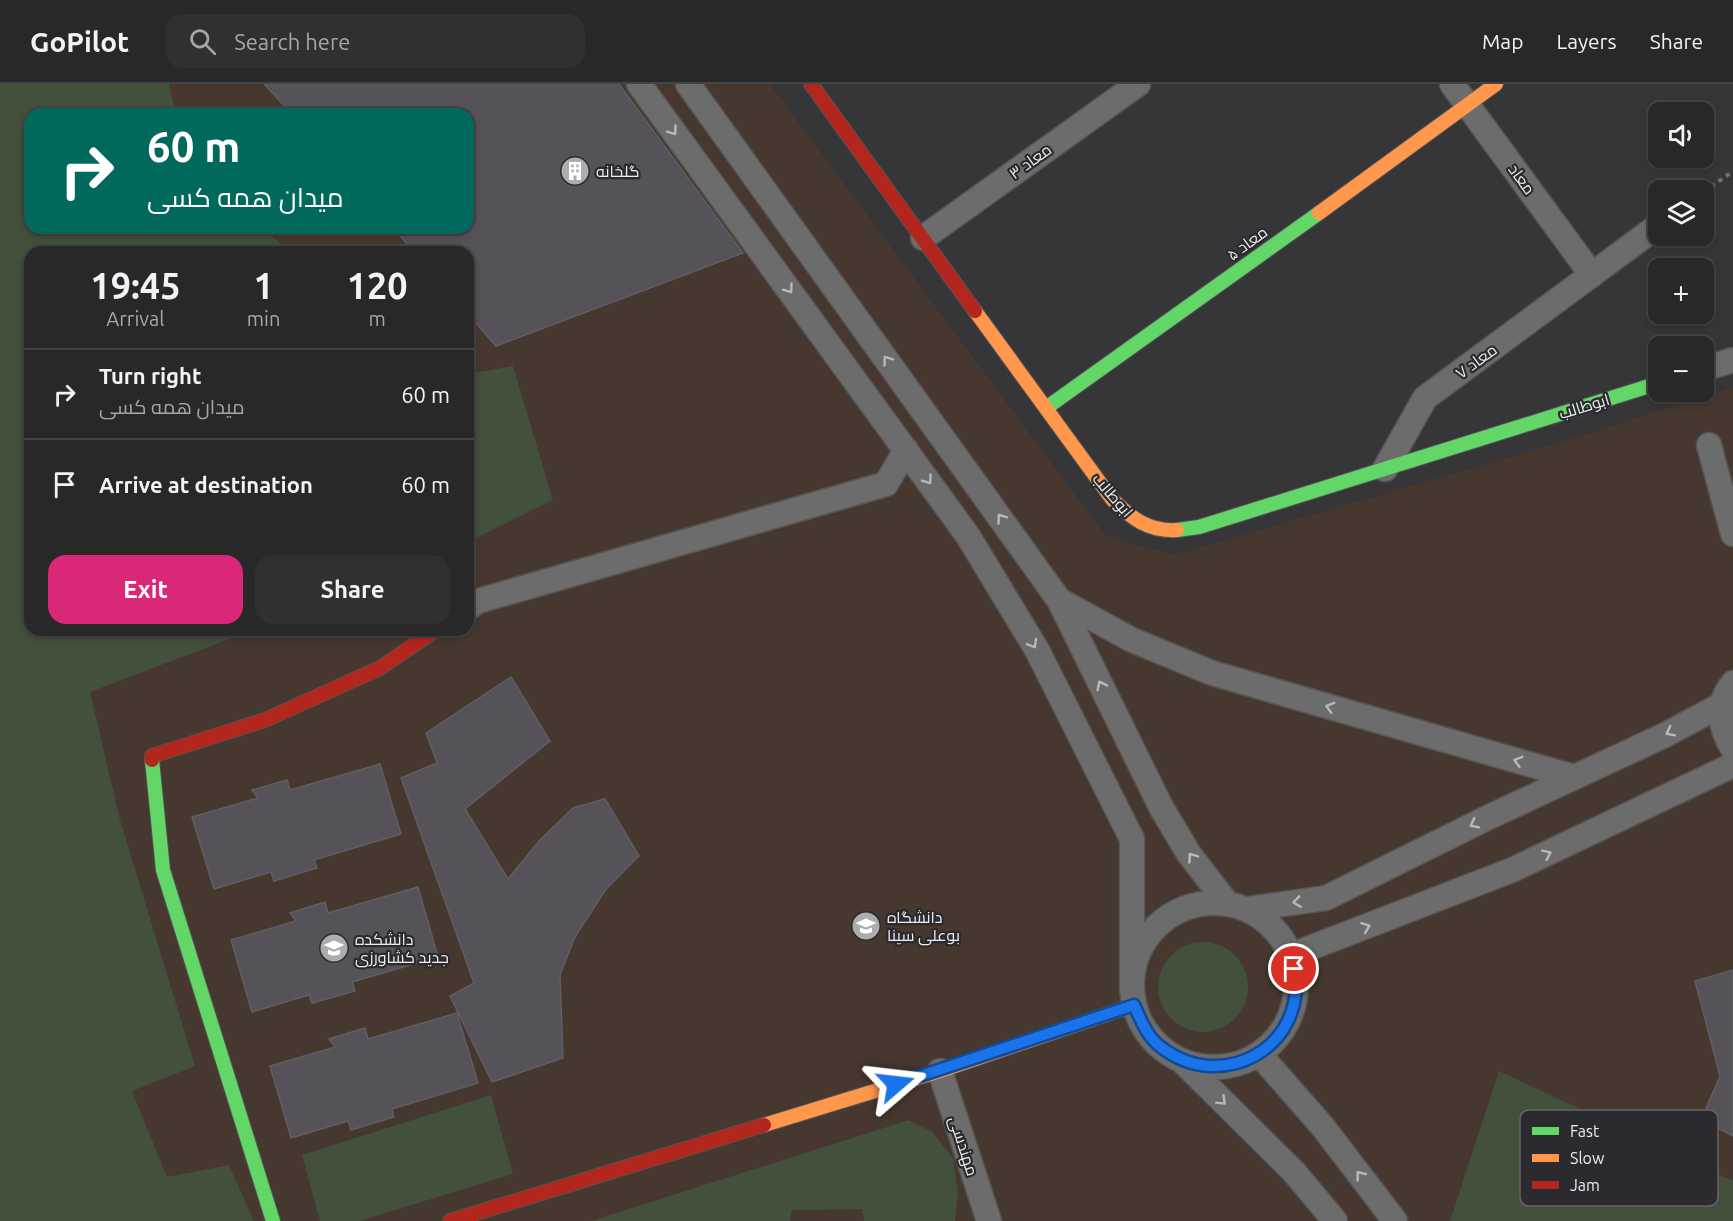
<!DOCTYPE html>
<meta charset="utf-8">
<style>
body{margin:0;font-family:Ubuntu,Cairo,sans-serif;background:#303031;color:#f1f3f6;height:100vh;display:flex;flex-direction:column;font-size:22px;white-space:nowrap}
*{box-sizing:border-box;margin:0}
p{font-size:20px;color:#a5a6a8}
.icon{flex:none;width:33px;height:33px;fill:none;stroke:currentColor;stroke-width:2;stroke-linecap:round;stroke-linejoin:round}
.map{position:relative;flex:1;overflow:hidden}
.details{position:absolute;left:24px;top:162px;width:450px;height:390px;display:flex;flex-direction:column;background:#282829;border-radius:18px;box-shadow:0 3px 9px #0003,0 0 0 2px #444446}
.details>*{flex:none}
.hud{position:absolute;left:24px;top:24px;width:450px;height:126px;border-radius:18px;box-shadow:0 3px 9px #0003,0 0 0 2px #444446;background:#00695c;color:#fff;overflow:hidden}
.controls{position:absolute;left:1648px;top:18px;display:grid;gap:12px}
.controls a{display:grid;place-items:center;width:66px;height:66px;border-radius:12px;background:#282829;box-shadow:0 3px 9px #0003,0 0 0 2px #444446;font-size:30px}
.pin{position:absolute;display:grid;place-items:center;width:51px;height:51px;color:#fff;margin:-26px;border:3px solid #fff;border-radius:50%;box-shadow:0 2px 6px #0007}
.me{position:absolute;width:66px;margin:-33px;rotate:73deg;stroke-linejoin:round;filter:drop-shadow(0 0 4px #0008)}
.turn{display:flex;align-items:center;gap:21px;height:126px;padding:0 24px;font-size:27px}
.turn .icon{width:78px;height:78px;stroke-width:2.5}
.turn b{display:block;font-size:42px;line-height:51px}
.eta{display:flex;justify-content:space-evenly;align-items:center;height:102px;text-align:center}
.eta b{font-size:36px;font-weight:700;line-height:42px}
.action{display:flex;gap:12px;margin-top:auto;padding:12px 24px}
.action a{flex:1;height:69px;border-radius:18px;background:#db2777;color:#fff;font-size:24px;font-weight:700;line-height:69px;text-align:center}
.action a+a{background:#303031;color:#f1f3f6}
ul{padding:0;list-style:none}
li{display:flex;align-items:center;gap:18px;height:90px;padding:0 24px;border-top:2px solid #444446}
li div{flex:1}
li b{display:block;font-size:22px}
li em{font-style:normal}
header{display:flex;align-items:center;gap:36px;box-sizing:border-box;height:84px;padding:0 30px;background:#282829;border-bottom:2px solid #444446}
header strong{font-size:28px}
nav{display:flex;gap:33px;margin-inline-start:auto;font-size:21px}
.search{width:420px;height:54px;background:#303031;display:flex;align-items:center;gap:15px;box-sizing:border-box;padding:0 21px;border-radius:18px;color:#a5a6a8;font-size:22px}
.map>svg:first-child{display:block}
</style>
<header>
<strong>GoPilot</strong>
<div class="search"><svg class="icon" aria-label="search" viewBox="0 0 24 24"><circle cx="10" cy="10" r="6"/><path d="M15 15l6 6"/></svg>Search here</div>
<nav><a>Map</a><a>Layers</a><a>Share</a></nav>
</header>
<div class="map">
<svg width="1733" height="1137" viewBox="0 0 1733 1137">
<rect width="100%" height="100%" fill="#363537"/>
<path fill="#46382e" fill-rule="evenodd" d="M0,0H770L1106,452L1174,471L1555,360L1733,303V1137H0ZM30,30H468V144H30ZM30,168H468V546H30Z"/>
<path fill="#43503b" d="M0,0H169L176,30H30V144H263L290,168H30V546H253L90,608L120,736L195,982L132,1007L167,1093L229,1081L254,1137H0Z
M513,282L553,416L468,458V290Z
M1158 903a45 45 0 1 1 90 0a45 45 0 1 1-90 0Z
M1499,987L1733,1097V1137H1450Z
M491,1011L513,1090L359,1137H320L302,1071Z
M909,1036L932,1048L953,1074L958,1110L955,1137H864L862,1125L792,1126L790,1137H591Z"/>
<path fill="#55525a" stroke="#5f5e60" stroke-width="1.5" d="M264,0H619L743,169L496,262L468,230V168H414L393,144H468V30H292Z
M511,593L550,657L465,725L508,795L539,757L573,724L605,715L639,772L606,805L575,853L560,891L563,974L492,998L450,912L474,899L401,694L437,679L426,649Z
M380,680L401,750L314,776L317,784L274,797L271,788L214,805L192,733L258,714L252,706L287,696L290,706Z
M418,803L438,873L352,898L355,907L312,919L309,911L252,928L231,856L296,837L290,829L325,818L328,829Z
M1733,886V1052L1701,1036L1720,992L1695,897Z
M457,929L478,999L392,1025L394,1033L351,1046L348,1037L291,1054L270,982L335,963L329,955L365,944L368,955Z"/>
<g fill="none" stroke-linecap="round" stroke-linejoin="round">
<g stroke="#545355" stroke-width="27">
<path id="street" d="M639,0L968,452L1037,566L1132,755V893
M688,0L1059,516L1161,723L1189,770L1227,819
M1452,0L1592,191
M923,154L1138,0
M1704,285L1733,276
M1709,361L1733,450
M1385,385L1425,314L1659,141
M1059,516L1132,556L1212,589L1574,693
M468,524L478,517L886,400L906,366
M1733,599C1716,620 1719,643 1733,665
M1132 901a82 82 0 1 1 164 0a82 82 0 1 1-164 0Z
M1248,825L1326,814L1489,733L1665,651L1721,621
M1292,871L1512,786L1733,681
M1259,970L1323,1043L1395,1137
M1182,977L1294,1088L1335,1137
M940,987L989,1137"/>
</g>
<g stroke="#545355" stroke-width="16">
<path id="fast" d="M1046,324L1319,129
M1177,446L1199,443L1659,299
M152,676L163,786L273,1137"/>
</g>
<g stroke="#545355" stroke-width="16">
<path id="slow" d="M1319,129L1496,0
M975,227L1112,415C1131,434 1149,448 1177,446
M764,1041L940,987L1134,921"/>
</g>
<g stroke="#545355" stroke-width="16">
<path id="jam" d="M811,0L975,227
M152,676V672L265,636L380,584L436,546
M450,1137L764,1041"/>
</g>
<path stroke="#727072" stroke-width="4" stroke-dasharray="4.5 4.5" stroke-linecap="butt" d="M1704,108L1733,87"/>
<use href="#street" stroke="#6c6c6d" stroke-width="24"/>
<use href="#fast" stroke="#63d668" stroke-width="14"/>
<use href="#slow" stroke="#ff974d" stroke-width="14"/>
<use href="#jam" stroke="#b3261e" stroke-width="14"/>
</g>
<defs><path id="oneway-chevron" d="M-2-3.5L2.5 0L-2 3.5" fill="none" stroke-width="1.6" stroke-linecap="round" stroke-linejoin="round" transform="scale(1.5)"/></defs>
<g stroke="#b9b9ba">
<use href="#oneway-chevron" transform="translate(673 47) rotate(54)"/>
<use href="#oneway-chevron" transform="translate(789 205) rotate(54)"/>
<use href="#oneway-chevron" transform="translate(887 276) rotate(-126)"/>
<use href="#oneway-chevron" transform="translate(928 396) rotate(54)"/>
<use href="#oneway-chevron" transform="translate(1001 434) rotate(-126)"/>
<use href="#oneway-chevron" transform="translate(1033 560) rotate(60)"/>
<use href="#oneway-chevron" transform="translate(1101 601) rotate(-116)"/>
<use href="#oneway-chevron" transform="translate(1330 623) rotate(-164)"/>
<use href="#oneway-chevron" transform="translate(1670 648) rotate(153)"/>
<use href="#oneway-chevron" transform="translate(1518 677) rotate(-164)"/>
<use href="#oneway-chevron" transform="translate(1474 740) rotate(153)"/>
<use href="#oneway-chevron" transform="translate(1547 770) rotate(-26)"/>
<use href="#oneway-chevron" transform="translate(1192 773) rotate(-125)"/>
<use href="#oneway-chevron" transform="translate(1297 818) rotate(172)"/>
<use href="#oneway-chevron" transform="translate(1366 843) rotate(-21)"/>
<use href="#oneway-chevron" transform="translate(1222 1017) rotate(45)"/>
<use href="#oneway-chevron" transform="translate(1360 1091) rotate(-128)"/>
</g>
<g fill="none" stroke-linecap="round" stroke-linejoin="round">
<g stroke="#114b97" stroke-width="15">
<path id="route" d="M896,1000L1134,921C1141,936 1147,953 1161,963C1222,1011 1309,962 1294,885"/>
</g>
<use href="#route" stroke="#1a73e8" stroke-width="10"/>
</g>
<defs>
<g id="building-disc" transform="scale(1.5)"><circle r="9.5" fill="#adacae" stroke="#2b2a2e"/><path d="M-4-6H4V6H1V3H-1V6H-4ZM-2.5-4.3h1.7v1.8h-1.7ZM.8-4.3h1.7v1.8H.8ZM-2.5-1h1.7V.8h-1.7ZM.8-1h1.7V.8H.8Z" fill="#fff"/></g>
<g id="university-disc" transform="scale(1.5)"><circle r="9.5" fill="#adacae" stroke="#2b2a2e"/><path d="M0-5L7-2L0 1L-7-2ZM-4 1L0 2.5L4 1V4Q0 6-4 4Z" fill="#fff"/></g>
</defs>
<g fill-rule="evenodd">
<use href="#building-disc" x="575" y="87"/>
<use href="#university-disc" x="866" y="842"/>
<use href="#university-disc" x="334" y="864"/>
</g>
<g text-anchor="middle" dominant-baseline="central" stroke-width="4.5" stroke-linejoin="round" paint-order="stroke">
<g font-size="16" fill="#edecee" stroke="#2b2a2e">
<text transform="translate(1030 77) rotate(-36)">معاد ۳</text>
<text transform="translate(1522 95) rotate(54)">معاد</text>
<text transform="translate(1247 159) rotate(-36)">معاد ۵</text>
<text transform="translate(1476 277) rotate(-36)">معاد ۷</text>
<text transform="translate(1584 322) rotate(-17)">ابوطالب</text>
<text transform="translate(1113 411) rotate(49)">ابوطالب</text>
<text transform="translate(964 1062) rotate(72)">مهندسی</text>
</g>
<g font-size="16" fill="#edecee" stroke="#2b2a2e" text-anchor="start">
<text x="596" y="87">گلخانه</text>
<text x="887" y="833">دانشگاه<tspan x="887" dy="18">بوعلی سینا</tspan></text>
<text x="355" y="855">دانشکده<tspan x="355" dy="18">جدید کشاورزی</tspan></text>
</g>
</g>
<rect x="1520" y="1026" width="198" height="96" rx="9" fill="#2b2a2e" stroke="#656468" stroke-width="1.5"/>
<rect x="1532" y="1043" width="27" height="8" fill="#63d668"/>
<rect x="1532" y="1070" width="27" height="8" fill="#ff974d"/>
<rect x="1532" y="1097" width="27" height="8" fill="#b3261e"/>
<g font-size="16" fill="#edecee">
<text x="1570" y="1053">Fast</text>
<text x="1570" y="1080">Slow</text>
<text x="1570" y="1107">Jam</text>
</g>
</svg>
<div class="controls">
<a><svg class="icon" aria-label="sound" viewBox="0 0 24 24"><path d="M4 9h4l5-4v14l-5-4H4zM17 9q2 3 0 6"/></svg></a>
<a><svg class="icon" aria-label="layers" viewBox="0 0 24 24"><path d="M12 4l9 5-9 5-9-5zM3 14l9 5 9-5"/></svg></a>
<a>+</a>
<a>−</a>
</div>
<div class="pin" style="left:1294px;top:885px;background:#d93025"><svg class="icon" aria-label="arrive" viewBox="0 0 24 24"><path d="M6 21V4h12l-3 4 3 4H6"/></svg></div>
<svg class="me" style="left:896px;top:1000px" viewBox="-20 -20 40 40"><path d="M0-17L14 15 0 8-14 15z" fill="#1a73e8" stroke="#fff" stroke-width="4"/></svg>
<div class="hud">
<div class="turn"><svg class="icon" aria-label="right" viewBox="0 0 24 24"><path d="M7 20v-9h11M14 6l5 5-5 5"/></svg><div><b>60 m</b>میدان همه کسی</div></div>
</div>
<section class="details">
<div class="eta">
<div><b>19:45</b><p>Arrival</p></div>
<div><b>1</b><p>min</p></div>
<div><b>120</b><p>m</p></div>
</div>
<ul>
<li><svg class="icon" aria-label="right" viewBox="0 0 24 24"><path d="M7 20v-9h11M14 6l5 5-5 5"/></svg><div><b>Turn right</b><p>میدان همه کسی</p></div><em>60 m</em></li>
<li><svg class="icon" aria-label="arrive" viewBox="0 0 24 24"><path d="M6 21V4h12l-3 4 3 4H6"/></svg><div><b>Arrive at destination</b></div><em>60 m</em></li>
</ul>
<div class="action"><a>Exit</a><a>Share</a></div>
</section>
</div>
